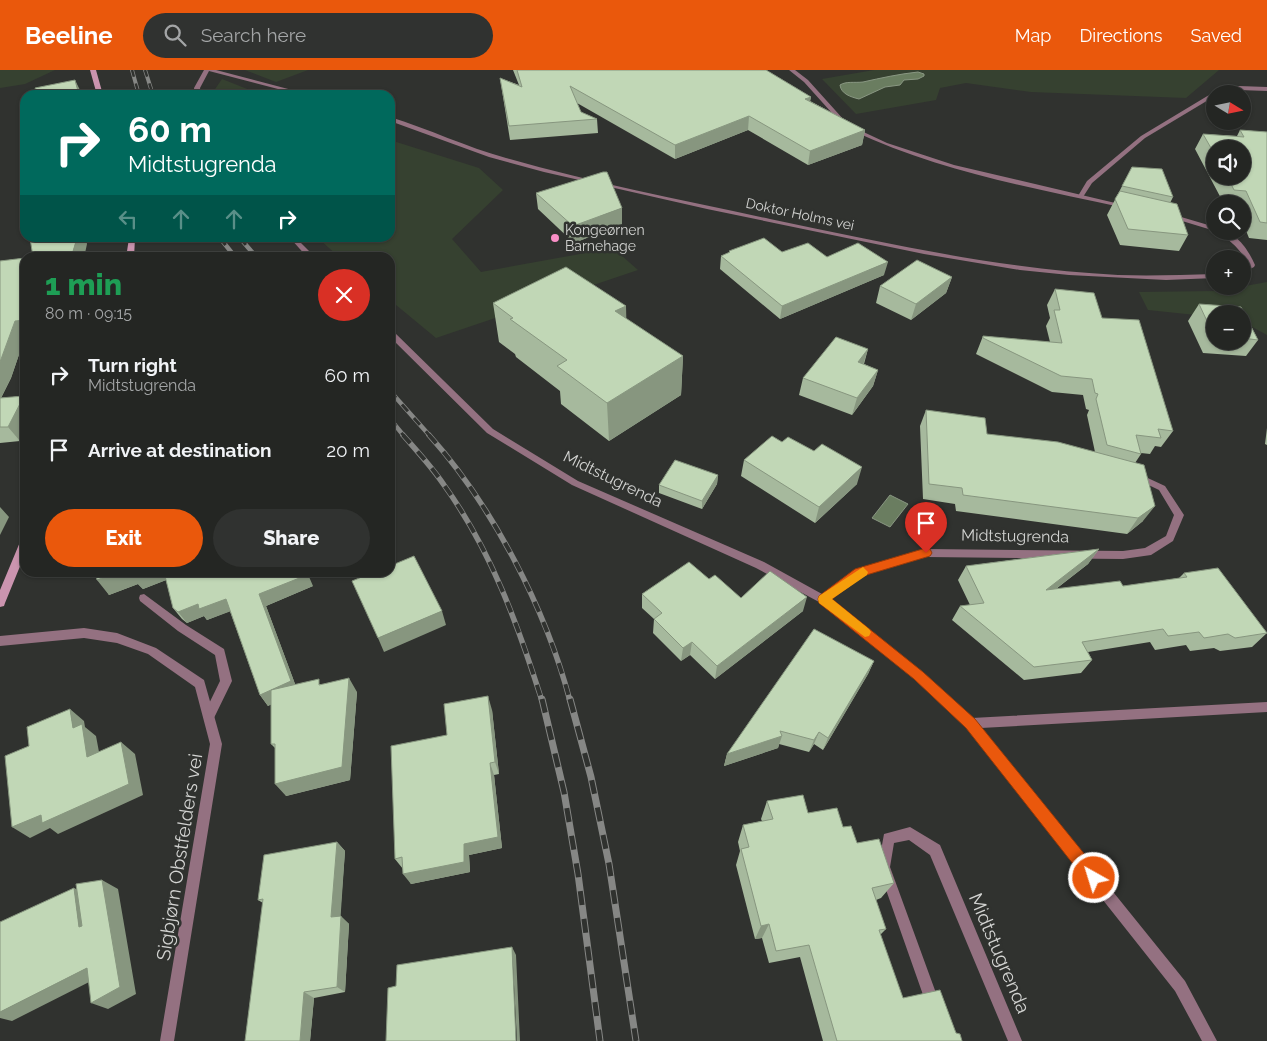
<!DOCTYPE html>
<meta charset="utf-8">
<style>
body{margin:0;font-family:Raleway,sans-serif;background:#303230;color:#f1f3f6;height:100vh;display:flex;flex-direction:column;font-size:19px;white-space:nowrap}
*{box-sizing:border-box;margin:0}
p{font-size:16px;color:#a3a5a6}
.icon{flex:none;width:28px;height:28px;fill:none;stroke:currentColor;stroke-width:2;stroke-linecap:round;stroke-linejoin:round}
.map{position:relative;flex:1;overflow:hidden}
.side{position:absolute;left:20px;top:182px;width:375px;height:325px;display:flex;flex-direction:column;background:#242623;border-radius:15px;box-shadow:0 1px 4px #0004,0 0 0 1px #414341}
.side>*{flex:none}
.top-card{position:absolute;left:20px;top:20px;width:375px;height:152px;border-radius:15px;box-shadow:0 1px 4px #0004,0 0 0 1px #414341;background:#00695c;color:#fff;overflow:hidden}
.needle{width:32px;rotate:100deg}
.controls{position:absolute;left:1206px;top:15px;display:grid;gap:10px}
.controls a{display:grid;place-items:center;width:45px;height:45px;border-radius:50%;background:#242623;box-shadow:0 1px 4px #0004,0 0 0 1px #414341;font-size:25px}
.pin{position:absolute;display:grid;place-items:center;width:42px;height:42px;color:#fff;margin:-51px -21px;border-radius:50% 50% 50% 0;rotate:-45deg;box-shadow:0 0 5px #0007}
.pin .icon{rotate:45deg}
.me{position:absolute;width:55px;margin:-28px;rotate:321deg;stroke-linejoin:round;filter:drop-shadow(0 0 4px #0008)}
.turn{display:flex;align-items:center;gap:18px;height:105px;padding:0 25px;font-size:22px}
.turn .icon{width:65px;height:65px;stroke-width:2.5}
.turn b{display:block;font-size:35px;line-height:42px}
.lanes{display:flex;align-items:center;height:48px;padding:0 25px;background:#0003;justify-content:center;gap:25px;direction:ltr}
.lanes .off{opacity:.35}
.round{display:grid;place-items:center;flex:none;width:52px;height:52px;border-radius:26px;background:#303230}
.headline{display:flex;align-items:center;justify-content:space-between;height:85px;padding:0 25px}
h1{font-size:30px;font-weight:800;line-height:38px;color:#1e9e55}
.button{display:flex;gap:10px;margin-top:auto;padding:10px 25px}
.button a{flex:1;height:58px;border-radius:30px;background:#ea580c;color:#fff;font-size:20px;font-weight:800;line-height:58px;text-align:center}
.button a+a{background:#303230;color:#f1f3f6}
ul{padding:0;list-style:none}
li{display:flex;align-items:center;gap:15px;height:75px;padding:0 25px}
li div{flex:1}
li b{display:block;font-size:19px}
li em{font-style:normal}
header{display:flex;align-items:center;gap:30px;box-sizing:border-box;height:70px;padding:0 25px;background:#ea580c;color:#fff}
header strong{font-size:24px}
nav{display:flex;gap:28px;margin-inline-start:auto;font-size:18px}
.search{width:350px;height:45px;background:#303230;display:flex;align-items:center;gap:12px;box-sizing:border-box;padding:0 18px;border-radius:28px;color:#a3a5a6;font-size:19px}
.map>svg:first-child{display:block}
</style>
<header>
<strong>Beeline</strong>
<div class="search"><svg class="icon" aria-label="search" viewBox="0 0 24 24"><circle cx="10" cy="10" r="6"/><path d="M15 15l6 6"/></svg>Search here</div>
<nav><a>Map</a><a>Directions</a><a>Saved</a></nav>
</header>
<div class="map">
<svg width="1267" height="971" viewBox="0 0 1267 971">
<rect width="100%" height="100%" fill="#30322f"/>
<path fill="#364130" d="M0,0H55L25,14L0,18Z
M245,0H308L276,12Z
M874,0H1219L1186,28L1031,22L966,13L940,18L936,30L856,44L822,9Z
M222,9L262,25H211Z
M390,70L479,98L503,120L452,169L481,202L613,178L638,200L436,268L390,230V188L339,187L318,168H390Z
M1267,212V265L1243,252L1242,244H1215V247L1148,240L1139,222L1218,221Z"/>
<path fill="#6a7d60" stroke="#899782" d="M918,2L924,4V6L918,9L904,10L900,15L885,17L859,29C851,27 841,24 840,15C846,11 855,13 863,12C881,8 899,4 918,2Z
M890,425L908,434L890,457L872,448Z"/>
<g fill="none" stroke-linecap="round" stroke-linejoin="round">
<path fill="#947181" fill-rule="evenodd" d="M1239,16L1267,17V21L1239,20L1215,24V26L1145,68L1092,113L1083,127L1078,126L1087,111L1141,66L1219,19Z
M144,524L186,555L224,579L232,611L213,650L209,651L205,650L203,646L220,611L215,585L178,561L140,531L139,528L140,525Z"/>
<path fill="#947181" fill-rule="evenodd" d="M204,0H216L311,25H301L209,1L200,18L201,25H195L194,18Z
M789,0H795L808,10L844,50V52H840L804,12Z
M390,47C429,59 466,77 506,88C593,113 682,130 770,149C885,173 1000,199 1118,205C1150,206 1182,205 1215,204V208L1166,210L1069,205L1020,200L924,184L707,139L544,102L489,87L390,51Z
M851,58H855L887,73L954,95L1128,136L1125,138C1029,117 941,102 851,60Z
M1171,144L1215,157V161L1169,147V145Z
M1218,161C1236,161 1248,179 1255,195L1254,197L1242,203V197L1247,194C1241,178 1230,172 1218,161Z
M290,168H296L316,188H308Z
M390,261H393L493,359L578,411L764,492L822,524L855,500L926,479L1123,481L1145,478L1166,466L1174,445L1159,420L1134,408L1132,406L1137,403L1165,416L1184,445L1173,471L1151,485L1123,489L926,487L862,506L831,529L922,603L972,648L1267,632V642L981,658L1185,911L1217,971H1202L1175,921L966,657L914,609L819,532L756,498L572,415L487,363L390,267Z
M84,558L117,563L156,578L204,610L222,674L174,971H160L210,674L195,617L148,584L117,573L84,568L0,576V566Z
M910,757L940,775L1022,971H1008L930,785L909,770L894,773L890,797L940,934L938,939L933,941L928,939L878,797L884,764Z"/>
<path fill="#cb94af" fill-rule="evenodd" d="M90,0H96L103,25H97Z
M129,168H135L134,188H126Z
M25,468V484L5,533L4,536L0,537V520L20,472L22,469Z"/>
<g stroke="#868785" stroke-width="4">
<path id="rail-far3" d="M132,0L139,25
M145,0L153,25"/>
</g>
<g stroke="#868785" stroke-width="4.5">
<path id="rail-far2" d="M220,168L236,188
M240,168L257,188
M390,321L430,366
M390,349L404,366"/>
</g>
<g stroke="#868785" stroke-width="5.5">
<path id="rail-far1" d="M403,365C417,381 432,397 444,415C491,480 518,555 542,631
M429,365C492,435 546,539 570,631"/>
</g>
<g stroke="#868785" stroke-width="7">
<path id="rail" d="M542,629L564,722L578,804L600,971
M570,629L591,707L609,794L636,971"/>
</g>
<use href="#rail-far3" stroke="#30322f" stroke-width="2.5" stroke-dasharray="7" stroke-linecap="butt"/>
<use href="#rail-far2" stroke="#30322f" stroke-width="3" stroke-dasharray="9" stroke-linecap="butt"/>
<use href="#rail-far1" stroke="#30322f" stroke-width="4" stroke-dasharray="11" stroke-linecap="butt"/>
<use href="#rail" stroke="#30322f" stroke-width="5" stroke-dasharray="14" stroke-linecap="butt"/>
</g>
<path fill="#a6b99d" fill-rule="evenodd" d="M513,0H766L811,27L810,31L865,60L862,75L808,95L748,60L675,89L577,33L581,42L597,49L598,63L510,70L500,8L519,15Z
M1240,60L1267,62V170L1249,168L1242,151V134H1224L1195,79L1203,64L1237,66ZM1215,79L1242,106H1215Z
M1132,97L1173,127L1170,133L1188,165L1179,181L1120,175L1107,145Z
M536,123L622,154L574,173L538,139Z
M729,181L782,182L827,187L884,205L780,249L720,199L721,186L729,183Z
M25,188V267L11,308L1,328L24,326L25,327V361L20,371L0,373V191Z
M952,207L946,223L911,250L876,233L880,216Z
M1055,219L1102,248L1173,361L1161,377L1155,376L1150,384L1141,383V384L1135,393L1143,451L1127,464L956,441L955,434L923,429L920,356L926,340L987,364L1095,382L1087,345L1089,340L1086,339L1083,325L1052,322L976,284L983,266L1050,272L1046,256L1050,248L1047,235Z
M493,233L626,236V249L683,286L681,325L609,371L561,334L560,321L516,287L515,284L499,272Z
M1199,234L1241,237L1258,270L1246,286L1203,283L1188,251ZM1215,244H1242V271H1215Z
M868,279L864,294L878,300L873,316L852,345L799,325L803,308Z
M1267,358V375L1265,374Z
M744,390L857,414L815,453L741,406Z
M718,405L717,414L702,439L659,423V415Z
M1099,479L1088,494L1056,519L1123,516L1179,508L1184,503L1267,563L1252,577L1220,581L1214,578L1190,581L1186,575L1155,580L1150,572L1088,582L1092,590L1081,603L1024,610L952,550L960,536L970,535L958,510L966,496Z
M95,502L313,516L266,536L295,614H323L357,622L350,710L286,726L275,678L271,674V634L268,636L260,625L230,541L207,550L204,546L187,553L182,549L173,538L166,510L143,519L138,514L109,525Z
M709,509L741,528L803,541L715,609L690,585L681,591L653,563L654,549L642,538V524Z
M874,591L868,604L823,680L814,674L809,682L779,674L778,678L724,696L727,684Z
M492,640L499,704L494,705L502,778L469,785L470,802L411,814L403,799L395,789L447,665Z
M767,731L808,743L843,757L857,773L894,813L881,828L876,830L886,859L880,865L903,928L956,963L962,971H823L800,887L769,893L762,868L755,869L736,795L740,781L738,772L743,755L762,751L761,749Z
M337,772L345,781L340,846L349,854L345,922L314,928L310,971H245L263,833L258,830Z"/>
<path fill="#87967f" d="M75,10L81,22L82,25H79Z
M811,27L808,41L805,29Z
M749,46L748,60L675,89V75Z
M865,60L862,75L808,95L810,81Z
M622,138V154L574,173L573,156Z
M77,168H86L87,174L84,188H71Z
M888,192L884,205L780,249L782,236Z
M952,207L946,223L911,250L916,234Z
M626,236L627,274L615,241Z
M25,250V267L11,308L0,330V292L15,251Z
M868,279L863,295L858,292Z
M683,286L681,325L609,371L607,333Z
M878,300L873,316L852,345L857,328Z
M24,326L25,361L20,371L8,357Z
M862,397L857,414L815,453L819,437Z
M718,405L717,414L702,439V431Z
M1155,436L1143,451L1127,464L1138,448Z
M0,437L9,447L0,465Z
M1099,479L1088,494L1036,534L1046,520Z
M118,502H187L143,519L138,514L109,525L97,510Z
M306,502H307L313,516L266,536L298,622L268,636L260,625L259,524Z
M807,527L803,541L715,609L717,596Z
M226,529L234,540L207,550L204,546L187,553L178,542L198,534Z
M442,541L446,555L384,582L378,568Z
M692,572L690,585L681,591L683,578Z
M874,591L868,604L823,680L828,668Z
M349,608L357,622L350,710L286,726L275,714Z
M488,626L492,640L499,704L495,692Z
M70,639L84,651L85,657L96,666L102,698L87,687L73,658Z
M819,662L814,674L809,682L814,670Z
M782,666L778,678L724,696L727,684Z
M121,672L135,684L143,725L58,764L50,758L30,768L12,757Z
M490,693L494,705L502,778L469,785L470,802L411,814L403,804L464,774Z
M337,772L345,781L340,855L331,847Z
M102,810L118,819L136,924L108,939L91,933Z
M74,818L90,826L96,865L79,857Z
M341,846L349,854L345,922L337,917Z
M769,854L762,868L755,869L761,856Z
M512,877L516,885L520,971H517Z
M87,898L103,905L12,951L0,948V942Z
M304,922L314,928L310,971H300Z"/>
<path fill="#c1d7b6" stroke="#87967f" d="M517,0H766L811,27L805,29L865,60L810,81L749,46L675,75L570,16L581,42L597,49L509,56L500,8L522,17Z
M75,10L79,25H38L35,18Z
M23,28H25V37Z
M1240,60L1267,62V153L1260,152L1246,121L1234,120L1227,106H1242V79H1215V85L1203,64L1244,67Z
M1132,97L1162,99L1173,127L1122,116Z
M603,102H607L622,138L573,156L536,123Z
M1120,121L1177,134L1188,165L1128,159L1115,129Z
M30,168H77L71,188H29L33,187Z
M764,168L782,182L808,173L827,187L858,173L888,192L782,236L721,186L730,182L729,181Z
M25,188V250L15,251L0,292V191Z
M917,190L952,207L916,234L880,216Z
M566,197L626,236L615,241L683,286L607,333L557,296L567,290L510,249L513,248L493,233Z
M1055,219L1094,223L1102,248L1139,250L1173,361L1158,359L1161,368L1136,365L1141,384L1107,375L1096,329L1098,324L1095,323L1092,309L1061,306L983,268V266L1062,273L1054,240H1060Z
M1199,234L1241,237L1258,270L1242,268V244H1215V266H1214Z
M836,267L868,279L858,292L878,300L857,328L803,308Z
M24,326L8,357H0V328Z
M926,340L985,348L987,364L1058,372L1144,395L1155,436L1138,448L963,425L962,418L929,414Z
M772,366L782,372L788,367L814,381L822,374L862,397L819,437L744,390Z
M675,390L718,405L702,431L659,415Z
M1099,479L1046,520L1120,511L1123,516L1187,507L1184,503L1218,498L1267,563L1235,568L1228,564L1204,568L1199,562L1168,566L1163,559L1082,572L1092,590L1034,597L960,536L984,533L966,496Z
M414,486L442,541L378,568L352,511L374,502H390V496Z
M689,492L709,509L715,505L741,528L770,501L807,527L717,596L692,572L683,578L654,549L662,543L642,524Z
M95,502H118L97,510Z
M131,502H138L131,505Z
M164,502H306L307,505L259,524L291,611L271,620L260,625L226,529L199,539L198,534L178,542L173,538Z
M814,559L874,591L828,668L819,662L814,670L780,661L782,666L727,684Z
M349,608L342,697L275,714V674H271V620L319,609V615Z
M488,626L495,692L490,693L498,767L464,774V792L403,804L402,787L395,789L391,676L447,665L444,634Z
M70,639L73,658L82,654L87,687L121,672L129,714L42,753L41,745L12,757L5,686L29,676L27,657Z
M803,725L808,743L837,738L843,757L851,756L857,773L879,769L894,813L872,818L886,859L879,860L903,928L940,920L956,963L960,964L962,971H837L809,875L776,881L769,854L761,856L741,779L749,777L743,755L773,749L767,731Z
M337,772L331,847L341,846L337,917L304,922L300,971H245L263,829L258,830L264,785Z
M102,810L120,917L91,933L87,898L0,942V852L74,818L79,857L82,856L76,814Z
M512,877L516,971H386L388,918L396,916L397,895Z"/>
<path fill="#ea580c" stroke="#983908" d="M926,478L930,479L932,483L930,486L863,506L832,529L923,602L975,649L1099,802L1101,808L1099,813L1094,815L1088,813L966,658L914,609L819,533L818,529L819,526L855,499Z"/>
<path fill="#f59e0b" d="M863,497L868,502L867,505L832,529L869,559L871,562L869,566L865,567L819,533L818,529L819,526Z"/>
<circle fill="#fa8fc7" stroke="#30322f" stroke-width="2" cx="555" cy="168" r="5"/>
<g text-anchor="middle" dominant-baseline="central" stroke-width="5" stroke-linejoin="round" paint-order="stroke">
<g font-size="14" fill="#d2d3d1" stroke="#30322f">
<text transform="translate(800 144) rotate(12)">Doktor Holms vei</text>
</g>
<g font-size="14" fill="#d2d3d1" stroke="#30322f" text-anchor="start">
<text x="565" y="160">Kongeørnen<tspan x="565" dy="16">Barnehage</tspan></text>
</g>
<g font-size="16" fill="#d2d3d1" stroke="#30322f">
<text transform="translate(613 409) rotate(26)">Midtstugrenda</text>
<text transform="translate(1015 466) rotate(1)">Midtstugrenda</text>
</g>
<g font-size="19" fill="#d2d3d1" stroke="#30322f">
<text transform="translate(179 787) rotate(-81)">Sigbjørn Obstfelders vei</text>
<text transform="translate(1000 883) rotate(67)">Midtstugrenda</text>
</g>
</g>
</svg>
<div class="controls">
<a><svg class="needle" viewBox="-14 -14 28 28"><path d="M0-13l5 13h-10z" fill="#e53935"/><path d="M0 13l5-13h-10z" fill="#a3a5a6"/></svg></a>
<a><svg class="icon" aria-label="sound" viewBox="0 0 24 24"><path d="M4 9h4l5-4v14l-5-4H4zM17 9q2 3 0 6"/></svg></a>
<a><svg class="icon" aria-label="search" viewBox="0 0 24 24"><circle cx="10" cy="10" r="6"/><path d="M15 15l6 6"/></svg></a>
<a>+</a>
<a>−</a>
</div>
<div class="pin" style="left:926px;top:483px;background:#d93025"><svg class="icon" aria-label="arrive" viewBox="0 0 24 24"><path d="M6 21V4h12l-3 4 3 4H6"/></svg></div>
<svg class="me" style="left:1094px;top:808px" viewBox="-20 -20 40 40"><circle r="17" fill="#ea580c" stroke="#fff" stroke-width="3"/><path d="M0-11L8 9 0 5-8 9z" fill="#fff"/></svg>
<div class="top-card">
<div class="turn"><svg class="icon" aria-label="right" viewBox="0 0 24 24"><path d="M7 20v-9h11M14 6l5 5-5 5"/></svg><div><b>60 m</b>Midtstugrenda</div></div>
<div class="lanes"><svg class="icon off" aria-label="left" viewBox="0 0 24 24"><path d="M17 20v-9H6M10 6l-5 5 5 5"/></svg><svg class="icon off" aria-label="ahead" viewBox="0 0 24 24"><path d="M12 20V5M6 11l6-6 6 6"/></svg><svg class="icon off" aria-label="ahead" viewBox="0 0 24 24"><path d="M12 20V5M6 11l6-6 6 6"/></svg><svg class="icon" aria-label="right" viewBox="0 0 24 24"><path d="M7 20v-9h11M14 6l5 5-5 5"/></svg></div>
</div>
<section class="side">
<div class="headline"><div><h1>1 min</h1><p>80 m · 09:15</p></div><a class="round" style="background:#d93025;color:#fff"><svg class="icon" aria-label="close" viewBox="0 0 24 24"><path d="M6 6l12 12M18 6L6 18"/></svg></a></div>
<ul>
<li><svg class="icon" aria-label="right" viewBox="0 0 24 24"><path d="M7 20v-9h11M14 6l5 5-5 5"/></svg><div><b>Turn right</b><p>Midtstugrenda</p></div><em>60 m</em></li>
<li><svg class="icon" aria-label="arrive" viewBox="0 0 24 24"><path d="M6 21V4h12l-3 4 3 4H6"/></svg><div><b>Arrive at destination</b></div><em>20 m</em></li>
</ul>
<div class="button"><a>Exit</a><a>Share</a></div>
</section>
</div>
